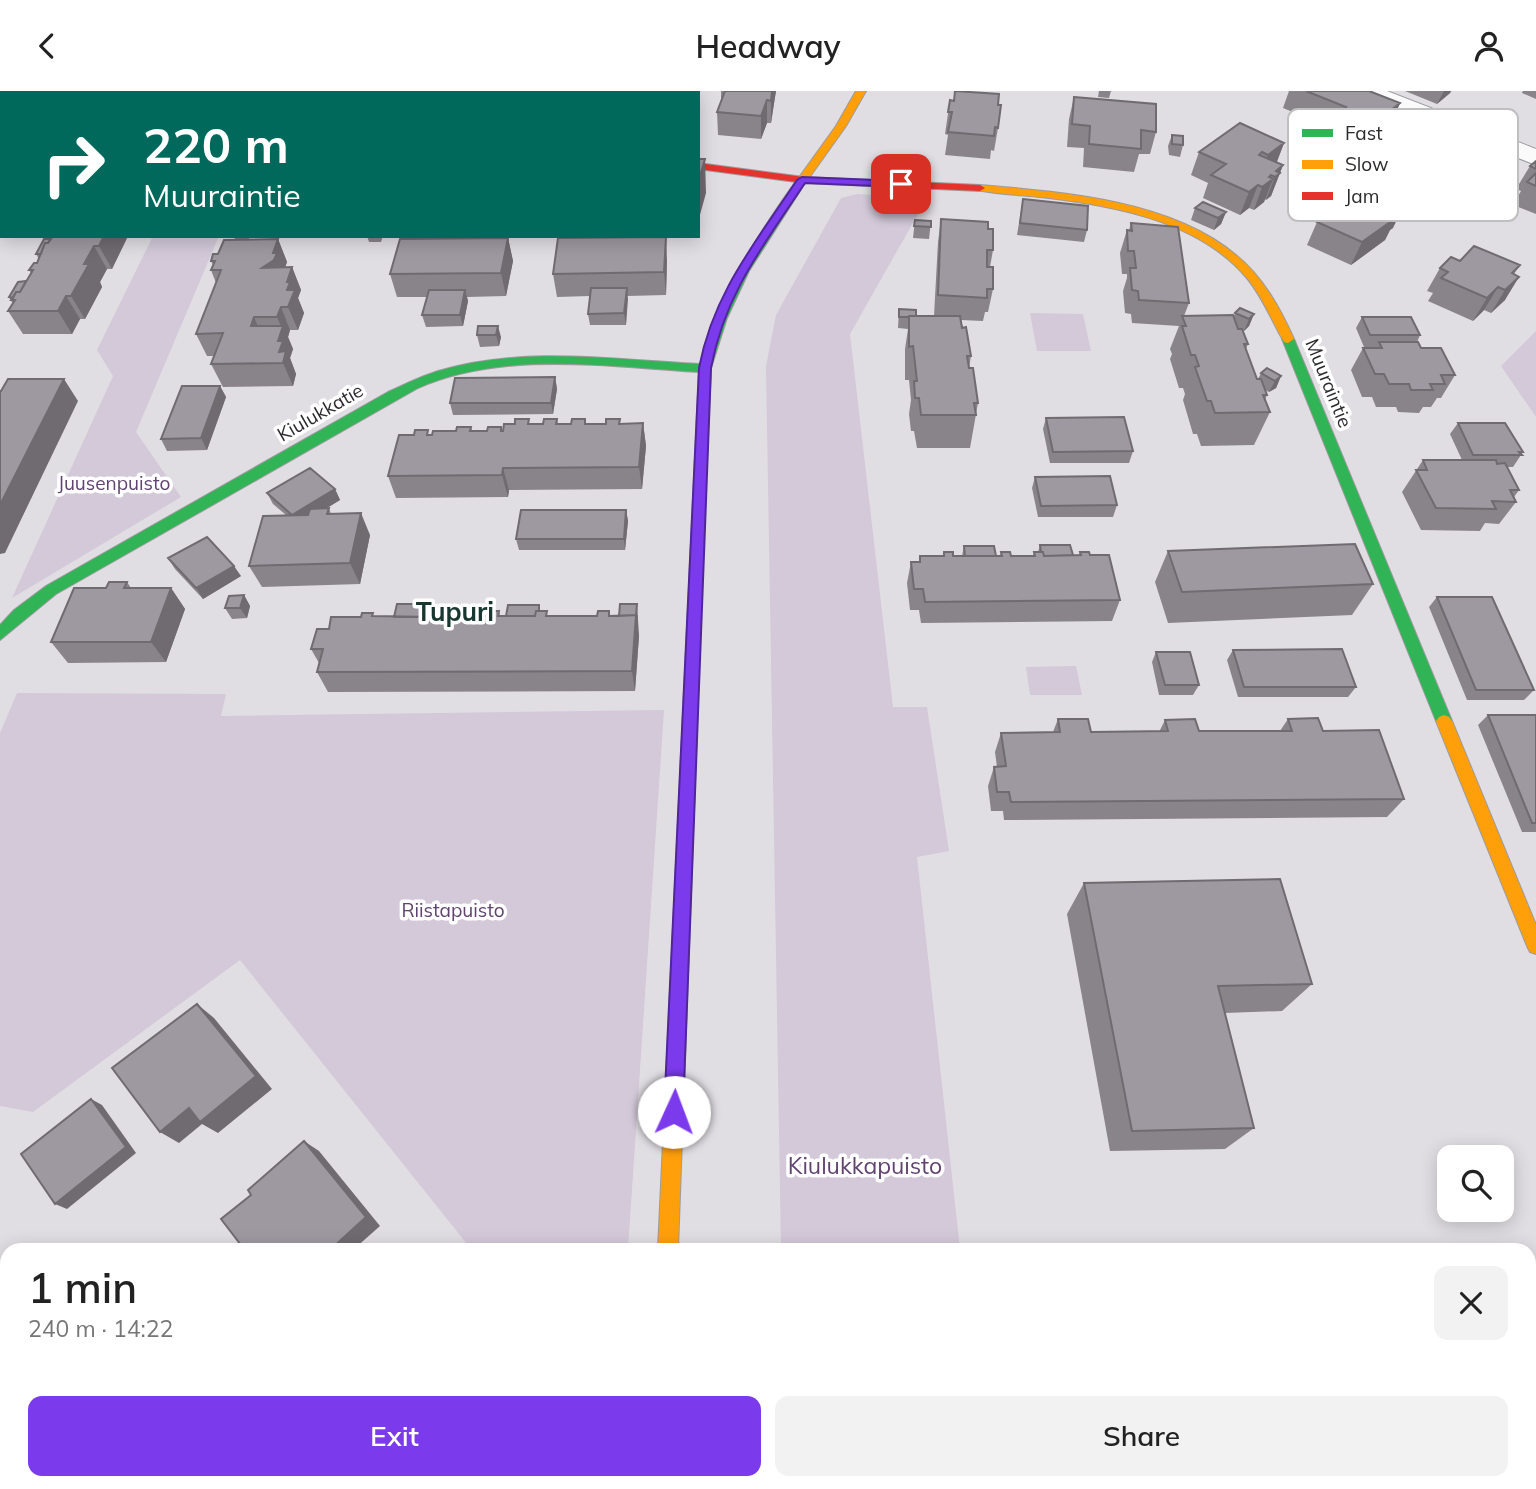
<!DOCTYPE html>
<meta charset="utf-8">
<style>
body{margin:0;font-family:Mulish,sans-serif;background:#f2f2f2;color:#222;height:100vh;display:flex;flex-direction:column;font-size:26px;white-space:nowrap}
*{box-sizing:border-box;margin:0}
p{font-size:23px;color:#767676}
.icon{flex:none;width:38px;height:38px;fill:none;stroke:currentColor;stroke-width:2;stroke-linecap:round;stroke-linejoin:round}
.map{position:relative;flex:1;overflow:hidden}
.drawer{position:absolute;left:0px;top:1152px;width:1536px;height:247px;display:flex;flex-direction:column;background:#fff;border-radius:21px 21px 0 0;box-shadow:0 4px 18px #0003}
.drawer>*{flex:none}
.hud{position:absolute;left:0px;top:0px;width:700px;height:147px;box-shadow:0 4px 18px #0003;background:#00695c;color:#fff;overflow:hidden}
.controls{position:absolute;left:1437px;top:1054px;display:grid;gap:14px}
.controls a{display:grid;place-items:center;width:77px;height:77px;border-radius:14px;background:#fff;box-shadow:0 4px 18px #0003;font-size:35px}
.pin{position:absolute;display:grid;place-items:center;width:60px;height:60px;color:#fff;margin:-30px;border-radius:14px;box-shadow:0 4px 10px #0006}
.me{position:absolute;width:77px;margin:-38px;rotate:2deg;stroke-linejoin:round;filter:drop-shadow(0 0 5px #0008)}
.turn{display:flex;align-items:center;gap:24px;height:147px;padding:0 28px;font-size:32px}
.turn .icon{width:91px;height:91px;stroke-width:2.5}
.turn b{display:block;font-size:49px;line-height:60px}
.round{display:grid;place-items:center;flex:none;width:74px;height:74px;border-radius:14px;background:#f2f2f2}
.headline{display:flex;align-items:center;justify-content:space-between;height:119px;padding:0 28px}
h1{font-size:42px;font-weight:600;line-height:52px}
.action{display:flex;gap:14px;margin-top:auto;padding:14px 28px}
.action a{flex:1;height:80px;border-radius:14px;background:#7c3aed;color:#fff;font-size:28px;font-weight:600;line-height:80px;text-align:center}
.action a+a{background:#f2f2f2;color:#222}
header{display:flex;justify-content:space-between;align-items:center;height:91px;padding:0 28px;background:#fff;font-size:32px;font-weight:600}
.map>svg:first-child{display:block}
</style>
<header><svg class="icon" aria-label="back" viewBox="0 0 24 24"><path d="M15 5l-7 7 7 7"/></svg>Headway<svg class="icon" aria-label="person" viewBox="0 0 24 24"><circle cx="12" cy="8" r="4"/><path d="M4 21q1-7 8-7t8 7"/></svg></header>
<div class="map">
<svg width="1536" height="1398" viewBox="0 0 1536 1398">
<rect width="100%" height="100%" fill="#e1dee3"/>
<path fill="#d3c9d9" d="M857,103L927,107L850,243L893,616H927L949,760L917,766L960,1158H781L766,275L776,224L841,107Z
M153,145H219L136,341L181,406L12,507L113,285L97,259Z
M1030,222L1083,223L1091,260H1037Z
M1536,240V326L1501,275Z
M1076,575L1082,604H1030L1026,576Z
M17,602L226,603L221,625L664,619L628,1158H471L240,869L33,1021L0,1015V642Z
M778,1391H1029L1030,1398H778Z"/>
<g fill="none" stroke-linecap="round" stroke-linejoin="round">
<g stroke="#9d9b9f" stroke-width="2">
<path id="street" d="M1354,0H1387L1536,58V74L1358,5Z
M2,100V116L0,117V101Z
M631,1391H685V1398H631Z"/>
</g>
<g stroke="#9d9b9f" stroke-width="2">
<path id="fast" d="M796,90L805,92L749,180L727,227L711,277L697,584H687L685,580L699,281C608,276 504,259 418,297L56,503L0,549V534L14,519L46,495L388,301C406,293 423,284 442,279C525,255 616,269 700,273C720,205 755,147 796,90Z
M1288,244L1294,248L1452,630L1449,634H1439L1436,630L1282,248Z"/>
</g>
<g stroke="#9d9b9f" stroke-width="2">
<path id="slow" d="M856,0H866L846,35L804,94H796L795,92L836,35Z
M980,94C1062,101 1171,109 1236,164C1263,186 1280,217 1294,248L1288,252L1284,251C1271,229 1263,206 1246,186C1197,129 1111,114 1040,106C1019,104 997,103 976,99V95Z
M692,574L699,580L678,1158H658L685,580Z
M1444,624L1449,626L1452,630L1536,834V863L1530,861L1527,855L1436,630L1439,626Z"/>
</g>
<g stroke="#9d9b9f" stroke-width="2">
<path id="jam" d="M698,72L804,86L980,94L985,97L980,100L804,92L698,78Z"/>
</g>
<use href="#street" fill="#fafafb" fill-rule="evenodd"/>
<use href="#fast" fill="#30b455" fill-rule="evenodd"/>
<use href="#slow" fill="#ff9f0a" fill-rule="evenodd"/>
<use href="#jam" fill="#e5322d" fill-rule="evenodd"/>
</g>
<path fill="#88848a" d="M247,0H337V2H247Z
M721,0H776L775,6L771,32H767L761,48L718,44L717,21L721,11Z
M1099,0H1111L1109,7L1098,6Z
M1289,0H1371L1400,12L1390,35L1363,56L1331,43L1334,38L1283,17Z
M1405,0H1451L1450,2L1437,13Z
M1523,0H1536V8L1522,2Z
M1074,6L1156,41L1150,63H1139L1134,81L1083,76L1084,57L1067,56L1069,28Z
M950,9L998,14V37L994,60L991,59L990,68L945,64L948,44L945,43Z
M1469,34L1468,38L1509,54L1496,77L1468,102L1438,89L1441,82L1426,76L1428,73L1393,58L1404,35Z
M1172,44L1183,54L1180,66L1169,64L1168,55Z
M1284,52L1277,71L1283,74L1271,105L1266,109L1265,108L1264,111L1254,119L1249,117L1240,124L1203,107L1208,92L1191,84L1199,61Z
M1536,70V123L1513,114L1521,100L1516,98L1530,75Z
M1369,78H1386L1381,89L1375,94L1363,89Z
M1023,108L1087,139L1084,151L1017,144Z
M1333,113L1393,137L1390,139L1385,149L1351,174L1307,154L1317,131L1330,121Z
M1195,117L1226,121L1221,133L1214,139L1191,129Z
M941,128L988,138L993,159L990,176L993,198L988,221H985L983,230L961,229L971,265L969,277L978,312L970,357H917L914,340H911L909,323L911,309L909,289H905V258L908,238L898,237L899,218L916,225H934L938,151Z
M915,129L931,130L929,148L913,147Z
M1131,132L1189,212L1184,225H1234L1235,222L1254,223L1249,235L1244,240H1243L1248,253L1246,258L1257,288H1258L1261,282L1281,285L1276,297L1269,301L1265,299L1267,304L1265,309L1270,321L1254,354L1201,355L1197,343H1193L1183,309L1185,303L1183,297H1179L1170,268L1172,263L1170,258L1179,235L1132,232L1131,223L1125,222L1123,200L1127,187V183H1122L1120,162L1127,139H1129Z
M234,145H251L249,148H278L287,171L285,176H292L301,199L298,207L304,222L298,239H290L288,246L293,258L290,267L296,283L293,295L223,296L211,273L214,265H207L196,243L216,192L211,179L213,174L211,170L235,149Z
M367,145H383L381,151H369Z
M473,145H484V147H508L513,170L506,205L467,206L468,210L463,235L426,236L422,224L427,206H397L390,183L474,147Z
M561,145H576V147L667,169L666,204L627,205L626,234H590L588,223L590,205L557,206L553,183Z
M127,147L112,178H107L100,191L102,196L85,228H80L72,243H23L8,220L13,213L9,206L26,190L31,182L29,179L37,172L39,168L36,163Z
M1460,170L1520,174L1514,183L1505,209L1491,222L1484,219L1473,230L1428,210L1433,202L1427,200L1440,177Z
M1362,226L1420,244L1417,251L1421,257L1455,284L1441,307H1437L1431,316H1423L1419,322L1398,321L1396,316H1376L1372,306H1362L1351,279L1363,257L1376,256H1364L1356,237Z
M478,235L501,246L499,255L480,256L477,244Z
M555,286L557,298L553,323L453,324L450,312Z
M220,295L226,306L207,359L167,360L161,348Z
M1046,327L1133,360L1129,372H1050L1043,338Z
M557,328L558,333H571L585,328L586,333L643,332L646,355L642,398L509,399L508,406L396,407L388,385L430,344L456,340L471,336L472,340H487L501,336L502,340L530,333H543Z
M1458,332L1523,361L1513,376H1507L1519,399L1514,406L1516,411L1499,433L1485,432L1480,440L1421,439L1402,401L1423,369H1462L1450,343Z
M1035,386L1117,414L1113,426H1038L1032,397Z
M335,398L340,409L327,417H329L331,423L370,444L360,493L262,496L249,475L286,424L273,413L267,402Z
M626,419L628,430L625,459H519L516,448Z
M1040,454L1073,464H1079L1080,461L1090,464L1120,509L1112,530L921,532L919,519H910L907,492L911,471H919L920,465H943L944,461L953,465H962L964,455L996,465H1000L1001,461L1011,465H1033L1034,461H1038Z
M1168,460L1373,493L1352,524L1168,532L1155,491Z
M168,467L241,485L203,508L175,478Z
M127,491L131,497H171L185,518L166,571L68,572L51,551Z
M244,504L250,515L247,527L232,528L225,517Z
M1437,506L1534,599L1524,609H1467L1429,516Z
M499,520L500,525L541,520L548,525L638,524L637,534L639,545L635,600L328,601L317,581L319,572L311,558L329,538L361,526L433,524V526L487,525Z
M1233,559L1356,596L1348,606H1238L1227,569Z
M1156,561L1199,594L1193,604H1159L1152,571Z
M1488,624H1536V741H1522L1478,634Z
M1058,628L1091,641H1159L1165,629L1199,640H1280L1288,628L1323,640L1404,708L1387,726L1004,729L1003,720H991L988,695L994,676H997L995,661L1001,642L1053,641Z
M1084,792L1312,893L1282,920L1225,922L1254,1037L1225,1058L1110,1060L1067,823Z
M1144,1391H1311L1313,1398H1146Z"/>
<path fill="#6f6b71" d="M432,0H443L442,2H432Z
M543,0H554L553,2H543Z
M666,0H676L675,2H666Z
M772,0H776L775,6L771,32V10Z
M1444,0H1451L1450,2L1437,13Z
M767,9V32L761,48V25Z
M1400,12L1390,35L1363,56L1373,33Z
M2,42V67H0V43Z
M1284,52L1275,75L1260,87L1268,64Z
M1509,54L1496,77L1468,102L1481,79Z
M705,68L706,102L698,131V91Z
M1283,74L1271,105L1266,109L1275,86L1276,80Z
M1386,78L1381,89L1375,94L1380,82Z
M1271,84L1268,91L1273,88L1264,111L1254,119L1262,96Z
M1258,94L1249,117L1240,124L1249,101Z
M1404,114L1393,137L1390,139L1385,149L1351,174L1362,151Z
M1226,121L1221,133L1214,139L1218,127Z
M104,145H126L127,147L112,178L99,155Z
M666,146L667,169L666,204L664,181Z
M508,147L513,170L506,205L501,182Z
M278,148L287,171L284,180L262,177L273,162Z
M94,155L107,178L100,191L102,196L85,228L71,205L84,173Z
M292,176L301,199L298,207L304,222L298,239L288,216L287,191Z
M1519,186L1505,209L1491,222L1505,199Z
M1498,196L1484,219L1473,230L1487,207Z
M627,197L628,208L626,234L624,222Z
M465,199L468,210L463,235L460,224Z
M66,205L80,228L72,243L58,220Z
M281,216L290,239L288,246L293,258L290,267L296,283L293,295L283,272L279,261L278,250L282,238L277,226Z
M1254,223L1249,235L1244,240L1249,228Z
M254,226L264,249L251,235Z
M498,235L501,246L499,255L496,244Z
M1281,285L1276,297L1269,301L1275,290Z
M555,286L557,298L553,323L551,312Z
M64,288L78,310L5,462L0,463V414Z
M220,295L226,306L207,359L201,347Z
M643,332L646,355L642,398L639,376Z
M503,377L509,399L508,406L502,384Z
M335,398L340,409L297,435L292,424Z
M626,419L628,430L625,459L624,448Z
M361,422L370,444L360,493L350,472Z
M234,475L241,485L203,508L196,497Z
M171,497L185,518L166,571L151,551Z
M244,504L250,515L247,527L240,517Z
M429,513L433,524L430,540L425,530Z
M637,513L639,545L635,600L632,580Z
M197,913L214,927L272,998L218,1042L202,1033L179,1052L160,1041Z
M91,1008L102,1014L136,1062L67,1118L55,1113Z
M304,1050L319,1060L380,1135L354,1158H331Z
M70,1391H96L100,1398H74Z"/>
<path fill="#9e99a1" stroke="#6f6b71" stroke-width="2" d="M290,0H330L329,2H289Z
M383,0H426L425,2H377L382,1Z
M499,0H543V2H494L499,1Z
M612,0H661V2H611Z
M725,0H772L771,10L767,9L761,25L717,21Z
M955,0L999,3L998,14H1001L998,37L995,36L994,45L948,41L952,21H948L950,9L954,10Z
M1306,0H1369L1400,12L1373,33L1341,20L1346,16Z
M1074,6L1156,13V41L1141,39V58L1089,53L1090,35L1072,33Z
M0,15H2V42L0,43Z
M1240,32L1284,52L1268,64L1262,61L1259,64L1283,74L1276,80L1280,82L1275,86L1271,84L1269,86L1273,88L1262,96L1258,94L1249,101L1211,84L1226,73L1199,61Z
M1172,44L1183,45V54L1172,53Z
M698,68H705L698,91Z
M1536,70V78L1530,75Z
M1536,82V95L1527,91Z
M1360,95L1404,114L1393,124L1397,126L1362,151L1317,131L1337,115L1333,113L1345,103L1348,105Z
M1023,108L1088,115L1087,139L1020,132Z
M1203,111L1226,121L1218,127L1195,117Z
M941,128L988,131V138H993V159H987V176H993V198H987V207L938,204Z
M915,129L931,130V136L914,135Z
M1131,132L1178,136L1189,212L1139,209L1138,200L1132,199L1130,177H1136L1134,160H1128L1127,139L1132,140Z
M52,145H104L99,155H94L84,173H89L71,205H66L58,220H8L15,209H11L16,201H20L33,179H29L34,172H37L45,152H48Z
M666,146L664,181L553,183L558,147Z
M508,147L501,182L390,183L400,148Z
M44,148H51L48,152H45L41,163H36Z
M278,148L273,162H277L274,169L262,177L292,176L287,191H290L287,199H295L288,216H281L277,226H254L251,235H283L278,250H283L279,261L286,260L283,272L211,273L223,242L196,243L221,179H211L215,170H211L213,163H218L224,149Z
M1474,155L1520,174L1512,182L1519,186L1505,199L1498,196L1487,207L1441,187L1448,181L1440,177L1451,166L1460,170Z
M26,190L20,201H16L13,207L9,206L18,191Z
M591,197H627L624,222L588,223Z
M429,199H465L460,224H422Z
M1240,217L1254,223L1249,228L1235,222Z
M899,218L916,219V225H909V226H899Z
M1233,224L1238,238H1242L1248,253H1244L1257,288H1261L1267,304H1263L1270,321L1215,322L1211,310H1207L1195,276L1199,275L1195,264H1191L1182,235H1186L1182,225Z
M909,225H960L962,237L966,236L971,265H967L969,277H973L978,312H974L976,324H921L919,307H915L914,290H917L913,255L909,256Z
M1362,226H1411L1420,244H1370Z
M478,235H498L496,244H477Z
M1379,251H1418L1421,257H1441L1455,284H1441L1445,293H1430L1433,299H1411L1409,293H1389L1384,283H1375L1363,257H1382Z
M1267,277L1281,285L1275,290L1261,282Z
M555,286L551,312H450L455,287Z
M8,288H64L0,414V300H1Z
M182,295H220L201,347L161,348Z
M1124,326L1133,360L1053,361L1046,327Z
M515,328H529L528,333H543L544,328H557L556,333H571L572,328H585V333H606V328H620L619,333L643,332L639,376L503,377L502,384L388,385L399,344H414L415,339H428L427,344H432L433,340H456L457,336H471L470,340H487L488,336H501V340H503L504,333H515Z
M1458,332H1505L1523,361H1519L1522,364H1473Z
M1423,369H1496L1497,373L1505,372L1519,399H1510L1516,411L1492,410L1496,418L1436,417L1416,379H1427Z
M310,377L335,398L292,424L267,402Z
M1110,385L1117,414L1041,415L1035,386Z
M329,417L327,423L361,422L350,472L249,475L263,425L308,424L310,418Z
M521,419H626L624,448H516Z
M207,446L234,475L196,497L168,467Z
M1355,453L1373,493L1182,501L1168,460Z
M1040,454H1070L1073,464L1044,465L1043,461H1041Z
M964,455H994L996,465H965Z
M944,461H953V465H1002L1001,461H1010L1011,465H1035L1034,461H1043L1044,465L1081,464L1080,461H1089L1090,464H1109L1120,509L925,511L923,498H914L911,471H920V465H944Z
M109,491H127L124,497H171L151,551H51L74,497H106Z
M244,504L240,517H225L229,505Z
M1437,506H1492L1534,599H1476Z
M397,513H429L426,526H394Z
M620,513H637L636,524L619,525Z
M508,514H539V520H536L535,525H506Z
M488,520H499L498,525H535L536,520H547L546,525H597L598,520H609V525L636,524L632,580L317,581L323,558H311L317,538H329L331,526H361L362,522H373L372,525L435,526L436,521H447L446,526L487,525Z
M1342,558L1356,596H1244L1233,559Z
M1156,561H1190L1199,594H1165Z
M1488,624H1536V732H1532Z
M1318,627L1323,640L1379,639L1404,708L1011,711L1009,701H997L994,676L1006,675L1001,642L1060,641L1058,628H1088L1091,641L1168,640L1165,629L1195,628L1199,640H1292L1288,628Z
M1280,788L1312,893L1218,895L1254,1037L1132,1040L1084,792Z
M197,913L256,985L200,1031L189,1017L160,1041L112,977Z
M91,1008L126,1056L55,1113L21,1063Z
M304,1050L366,1126L331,1158H244L221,1128L251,1104L248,1099Z
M6,1331L7,1333V1391H70L74,1398H0V1336Z
M1159,1391H1311L1313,1398H1160Z"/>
<path fill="#7c3aed" stroke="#51269a" stroke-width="2" d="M802,86L901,90L906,93L901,96L805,92C764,154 725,202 711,277L683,1021L680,1028L674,1031L667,1028L664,1021L699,277C713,202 756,151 797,89Z"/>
<g text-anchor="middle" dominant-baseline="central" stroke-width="7" stroke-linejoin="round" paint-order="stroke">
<g font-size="19" fill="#2d2a2e" stroke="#fff">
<text transform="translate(1329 292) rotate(68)">Muuraintie</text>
<text transform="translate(320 321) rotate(-30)">Kiulukkatie</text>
</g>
<g font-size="19" fill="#614370" stroke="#fff">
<text x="114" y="392">Juusenpuisto</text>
<text x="453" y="819">Riistapuisto</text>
</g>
<g font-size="23" fill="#614370" stroke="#fff">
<text x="865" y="1074">Kiulukkapuisto</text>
</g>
<g font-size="26" font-weight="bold" fill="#173730" stroke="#fff">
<text x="455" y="520">Tupuri</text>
</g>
</g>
<rect x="1288" y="18" width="230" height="112" rx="10" fill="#fff" stroke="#c0bfc0" stroke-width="2"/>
<rect x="1302" y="38" width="31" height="8" fill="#30b455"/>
<rect x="1302" y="69" width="31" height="9" fill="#ff9f0a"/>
<rect x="1302" y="101" width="31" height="8" fill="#e5322d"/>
<g font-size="19" fill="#2d2a2e">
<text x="1345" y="49">Fast</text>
<text x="1345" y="80">Slow</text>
<text x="1345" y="112">Jam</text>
</g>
</svg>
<div class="controls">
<a><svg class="icon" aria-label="search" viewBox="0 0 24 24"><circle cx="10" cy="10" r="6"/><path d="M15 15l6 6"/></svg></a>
</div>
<div class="pin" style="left:901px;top:93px;background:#d93025"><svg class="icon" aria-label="arrive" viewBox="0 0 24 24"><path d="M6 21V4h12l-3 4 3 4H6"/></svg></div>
<svg class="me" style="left:674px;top:1021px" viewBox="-20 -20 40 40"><circle r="19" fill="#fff"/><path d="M0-13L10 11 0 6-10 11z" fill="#7c3aed"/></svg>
<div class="hud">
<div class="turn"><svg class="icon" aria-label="right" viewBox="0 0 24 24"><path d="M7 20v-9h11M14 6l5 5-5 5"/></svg><div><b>220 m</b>Muuraintie</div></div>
</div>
<section class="drawer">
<div class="headline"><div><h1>1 min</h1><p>240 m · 14:22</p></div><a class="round"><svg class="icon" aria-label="close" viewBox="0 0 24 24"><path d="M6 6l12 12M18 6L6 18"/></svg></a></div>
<div class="action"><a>Exit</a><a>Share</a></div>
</section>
</div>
